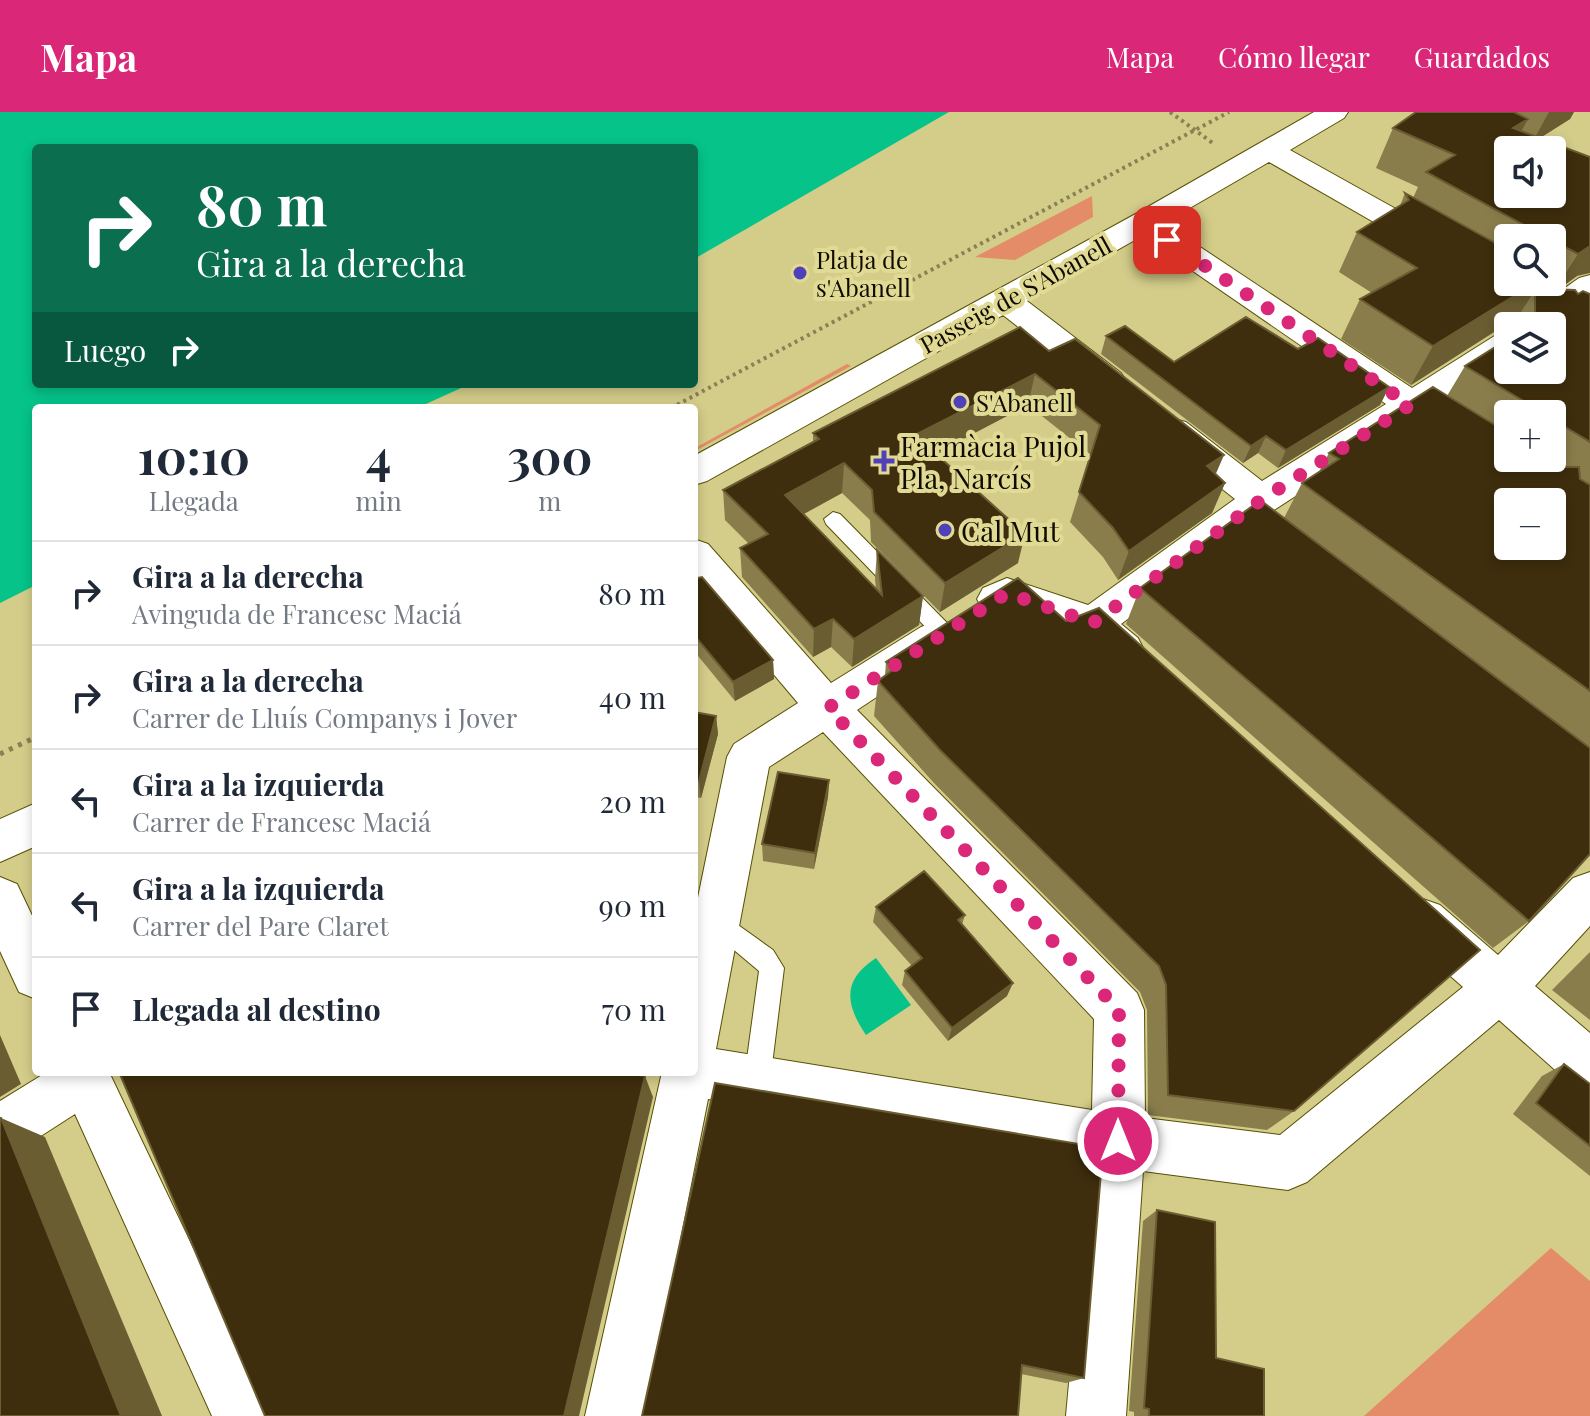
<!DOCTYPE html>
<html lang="es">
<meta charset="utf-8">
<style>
body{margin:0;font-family:"Playfair Display",serif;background:#f2f2f3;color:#1f2937;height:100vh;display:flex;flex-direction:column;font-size:30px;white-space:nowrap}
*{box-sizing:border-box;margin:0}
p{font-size:26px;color:#747a83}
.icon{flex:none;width:44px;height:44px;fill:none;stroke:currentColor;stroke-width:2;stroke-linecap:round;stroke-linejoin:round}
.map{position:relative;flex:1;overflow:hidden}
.details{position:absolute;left:32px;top:292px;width:666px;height:672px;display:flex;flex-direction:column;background:#fff;border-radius:8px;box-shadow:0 4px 12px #0003}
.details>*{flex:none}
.hud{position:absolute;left:32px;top:32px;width:666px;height:244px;border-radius:8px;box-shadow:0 4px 12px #0003;background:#0b6e4f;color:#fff;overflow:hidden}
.fabs{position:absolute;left:1494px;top:24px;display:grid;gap:16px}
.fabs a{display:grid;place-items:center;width:72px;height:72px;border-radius:8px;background:#fff;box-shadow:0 4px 12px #0003;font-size:40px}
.pin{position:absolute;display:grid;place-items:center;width:68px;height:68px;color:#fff;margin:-34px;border-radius:16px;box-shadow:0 4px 12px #0006}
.me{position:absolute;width:88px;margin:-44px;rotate:0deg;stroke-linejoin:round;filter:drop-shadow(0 0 6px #0008)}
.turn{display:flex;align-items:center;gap:28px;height:168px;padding:0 32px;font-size:36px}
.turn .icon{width:104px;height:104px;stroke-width:2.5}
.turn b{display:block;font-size:56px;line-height:68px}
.then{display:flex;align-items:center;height:76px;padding:0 32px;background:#0003;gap:16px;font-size:30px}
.eta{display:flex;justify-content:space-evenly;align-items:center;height:136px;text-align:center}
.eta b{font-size:48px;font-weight:700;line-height:56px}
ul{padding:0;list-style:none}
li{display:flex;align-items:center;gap:24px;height:104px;padding:0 32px;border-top:2px solid #e0e1e3}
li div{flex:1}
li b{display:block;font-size:30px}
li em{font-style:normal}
header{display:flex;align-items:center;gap:48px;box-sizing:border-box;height:112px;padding:0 40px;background:#db2777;color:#fff}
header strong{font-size:38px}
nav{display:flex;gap:44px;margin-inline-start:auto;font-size:28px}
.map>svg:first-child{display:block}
</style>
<header>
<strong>Mapa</strong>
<nav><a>Mapa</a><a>Cómo llegar</a><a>Guardados</a></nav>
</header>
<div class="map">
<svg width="1590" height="1304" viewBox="0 0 1590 1304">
<rect width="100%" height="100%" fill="#d4cc89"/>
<path fill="#e48c67" d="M1092,84L1093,105L1015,148L975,145Z
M847,252L851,254L697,338V335Z
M1551,1136L1590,1169V1304H1364Z"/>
<path fill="#05c389" d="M0,0H949L694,147V36H36V272H470L417,296H36V473L0,491Z
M876,846L911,893L866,923C845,892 842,868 876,846Z"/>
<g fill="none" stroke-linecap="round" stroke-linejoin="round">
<g stroke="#575002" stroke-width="2">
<path id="lane" d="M833,400L840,402L951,515L954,521L951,527H937L826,412L824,407Z
M717,798L773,838L784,856L770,969L766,978L757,982L748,978L744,969L759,859L709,817L705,809L709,801Z"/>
</g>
<g stroke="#575002" stroke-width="2">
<path id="street" d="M1314,0H1348L1344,6L1290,38L1448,126L1453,133L1448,140L1437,142L1426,140L1269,50L1164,111L1412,276L1496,223L1508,220V246L1437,292L1470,314L1475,323L1470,332C1446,339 1430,322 1411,309L1274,398L1121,512L1138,526L1144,538L1138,550C1105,560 1103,538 1079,523C1067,515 1028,502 1013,499C1002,497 997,502 983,498L977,487L983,476L1007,466L1088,493L1235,387L1160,328L1155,319L1160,310L1173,307L1186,310L1262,369L1386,292L1142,124L1027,189L1121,261L1126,269L1121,277L1109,281L1097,277L1003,203L707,369L694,373V344L1132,104Z
M1590,163V189L1552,218V214H1518L1523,206L1579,166Z
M694,427L708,432L831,571L921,515L935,510L949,515L955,526L949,537L857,598L1137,881L1144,898L1145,1006L1280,1023L1463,875L1406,825L1399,809L1406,793L1423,787L1440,793L1498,843L1573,766L1590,760V814L1535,874L1590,921V981L1572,973L1499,908L1307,1070L1288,1078L1143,1059L1126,1304H1066L1089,1051L708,987L645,1304H585L662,960H694V805L727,645L734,632L798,591L694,468ZM823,620L1094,907L1092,998L716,937L769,655Z
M36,691V734L0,750V707Z
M0,765L17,772L36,812V887L19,880L0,839Z
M47,960H109L273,1304H212L75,1002L19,1038L0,1046V989Z"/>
</g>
<path stroke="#878153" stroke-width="4" stroke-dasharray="3 4" stroke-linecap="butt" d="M1170,0L1214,32
M671,296L1229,0"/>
<path stroke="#878153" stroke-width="5" stroke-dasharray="4 6" stroke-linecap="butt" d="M940,339L943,341
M0,642L36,625"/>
<use href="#lane" fill="#fff" fill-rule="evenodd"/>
<use href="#street" fill="#fff" fill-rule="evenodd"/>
</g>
<path fill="#897d4b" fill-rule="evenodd" d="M1416,0H1574L1570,7L1540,26L1590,45L1577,164L1559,177L1578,182H1590V742L1529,809L1493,836L1126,512L1140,476L1284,406L1302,371L1319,360L1329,341L1447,284L1465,254L1552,214H1508V218L1494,220L1411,273L1341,227L1360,187L1372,181L1339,160L1357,120L1400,94L1405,81L1413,86L1418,75L1376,56L1393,16ZM1508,126H1552V170H1508ZM1508,302H1552V346H1508Z
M1106,224L1174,250L1298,237L1389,275L1380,293L1278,356L1258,341L1243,351L1101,242Z
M1049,239L1216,363L1225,371L1212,401L1118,468L1103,445L1070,410L1091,343L1028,293L935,341L1018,451L940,500L871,430L870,408L842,381L804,402L876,477L875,467L877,438L923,484L919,513L852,555L831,535L813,545L742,465L740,436L749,432L725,408L723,378L813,330V321Z
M694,462L773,548L774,567L735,589L694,539Z
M1018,466L1294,999L1267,1018L1148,1003L1147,898L1140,880L934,671L874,604L878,569L885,564L886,550Z
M694,600L716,604L718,622L701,686L694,685Z
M829,668L828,685L814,757L763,749L762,732Z
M876,795L965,803L962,813L1007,884L948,929L902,873L905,859L912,854L873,810Z
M1590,840V908L1552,878Z
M1564,952L1590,972V1064L1513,1002L1542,964Z
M715,971L1084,1266L1066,1271L1021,1262Z
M1157,1098L1216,1246L1264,1304H1134V1300L1129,1299L1143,1109Z"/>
<path fill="#6b5d32" d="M1549,0H1574L1570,7L1532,31Z
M1528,7L1511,38L1513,16Z
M1590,134V161L1577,164L1553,181L1578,142Z
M1535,178L1512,214H1508V218L1494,220L1411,273L1433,234L1519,181Z
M1035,262L1028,293L912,354L915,323Z
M1389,275L1380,293L1278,356L1286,338Z
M1266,324L1258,341L1243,351L1251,334Z
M1224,343L1211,373L1207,354Z
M844,351L842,381L785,412V383Z
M1225,371L1212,401L1118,468L1129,439Z
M1025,422L1018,451L940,500L945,471Z
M923,484L919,513L852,555L854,527Z
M833,507L831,535L813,545L814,517Z
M773,548L774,567L735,589L733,570Z
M716,604L718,622L701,686L699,669Z
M829,668L828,685L814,757L815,741Z
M1013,871L1007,884L948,929L952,916Z
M0,923L21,972L0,985Z
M645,964L653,985L579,1304H564Z
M1,1006L45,1025L162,1304H121Z"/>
<path fill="#3e2e0d" stroke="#6b5d32" stroke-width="2" fill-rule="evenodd" d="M1416,0H1514L1528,7L1513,16L1590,45V134L1578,142L1552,128V126H1535L1533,118L1426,60L1455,43L1393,16ZM1508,38H1552V82H1508Z
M1405,81L1508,138V170H1543L1541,172V177L1575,178L1578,182L1583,179L1590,182V330L1552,307V302H1538L1537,297L1465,254L1508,227V258H1552V214H1528L1535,209V178L1519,181L1433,234L1360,187L1417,156L1357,120L1409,88Z
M1246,205L1298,237L1318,226L1389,275L1286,338L1266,324L1251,334L1106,224L1125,214L1174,250Z
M1020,215L1049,239L1075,227L1224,343L1207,354L1225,371L1129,439L1113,416L1079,380L1100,313L1035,262L915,323L1025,422L945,471L874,400L872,378L844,351L785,383L882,483L877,438L923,484L854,527L833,507L814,517L740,436L768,422L723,378L819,327L813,321Z
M1433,275L1508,321V346H1548L1562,355H1579L1580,367L1590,373V579L1302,371L1339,347L1329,341ZM1508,390H1552V434H1508Z
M1258,390L1264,391L1590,636V742L1529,809L1140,476Z
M694,462L698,466L702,465L773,548L733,570L694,523Z
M1018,466L1066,509L1099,496L1480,838L1294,999L1168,983L1166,873L1159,854L940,638L878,569L894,557L886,550Z
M694,600L716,604L699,669L694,668Z
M778,660L829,668L815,741L762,732Z
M924,759L965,803L958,808L1013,871L952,916L905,859L922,846L876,795Z
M1564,952L1590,972V1034L1536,991Z
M119,960H621L645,964L564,1304H265Z
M715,971L1103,1036L1084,1266L1022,1253L1018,1304H642Z
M0,1006H1L121,1304H0Z
M1157,1098L1215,1110L1216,1246L1264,1257V1304H1149V1297L1144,1296Z"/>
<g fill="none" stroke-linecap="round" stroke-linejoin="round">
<path stroke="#db2777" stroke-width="14" stroke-dasharray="0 25.2" d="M1118,1029L1119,898L828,596L1007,481L1093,511L1261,388L1410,293L1167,128"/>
</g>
<g fill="#5141b9" stroke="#e1da95" stroke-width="3">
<circle cx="800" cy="161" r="8"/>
<circle cx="960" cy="290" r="8"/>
<path d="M880 337h8v8h8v8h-8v8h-8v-8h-8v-8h8z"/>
<circle cx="945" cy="418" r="8"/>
</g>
<g text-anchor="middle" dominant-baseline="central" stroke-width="8" stroke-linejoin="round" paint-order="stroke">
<g font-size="24" fill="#0f0b00" stroke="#e1da95" text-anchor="start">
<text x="816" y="147">Platja de<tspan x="816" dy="28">s'Abanell</tspan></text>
<text x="976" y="290">S'Abanell</text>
</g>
<g font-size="24" fill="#0f0b00" stroke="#e1da95">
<text transform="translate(1015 182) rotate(-29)">Passeig de S'Abanell</text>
</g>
<g font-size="28" fill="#0f0b00" stroke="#e1da95" text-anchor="start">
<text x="900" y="333">Farmàcia Pujol<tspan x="900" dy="32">Pla, Narcís</tspan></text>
<text x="961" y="418">Cal Mut</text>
</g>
</g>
</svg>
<div class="fabs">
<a><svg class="icon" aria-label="sound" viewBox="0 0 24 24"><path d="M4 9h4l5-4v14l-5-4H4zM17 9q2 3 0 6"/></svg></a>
<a><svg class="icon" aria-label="search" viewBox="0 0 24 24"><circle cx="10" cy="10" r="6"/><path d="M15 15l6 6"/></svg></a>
<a><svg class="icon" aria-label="layers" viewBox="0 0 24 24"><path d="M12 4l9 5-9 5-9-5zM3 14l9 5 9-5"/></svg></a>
<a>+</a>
<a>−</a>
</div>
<div class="pin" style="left:1167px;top:128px;background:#d93025"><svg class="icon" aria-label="arrive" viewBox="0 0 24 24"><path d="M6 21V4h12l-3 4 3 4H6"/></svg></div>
<svg class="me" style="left:1118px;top:1029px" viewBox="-20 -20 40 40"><circle r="17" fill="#db2777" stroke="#fff" stroke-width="3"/><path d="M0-11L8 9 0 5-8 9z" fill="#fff"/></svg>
<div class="hud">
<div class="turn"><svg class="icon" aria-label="right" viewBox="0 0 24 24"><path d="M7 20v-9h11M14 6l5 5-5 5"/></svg><div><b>80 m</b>Gira a la derecha</div></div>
<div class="then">Luego<svg class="icon" aria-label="right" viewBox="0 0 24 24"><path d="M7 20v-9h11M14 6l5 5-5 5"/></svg></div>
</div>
<section class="details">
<div class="eta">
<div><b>10:10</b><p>Llegada</p></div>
<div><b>4</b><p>min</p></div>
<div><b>300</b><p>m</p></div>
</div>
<ul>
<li><svg class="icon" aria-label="right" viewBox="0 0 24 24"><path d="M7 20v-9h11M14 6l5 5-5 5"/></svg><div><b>Gira a la derecha</b><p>Avinguda de Francesc Maciá</p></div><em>80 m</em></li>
<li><svg class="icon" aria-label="right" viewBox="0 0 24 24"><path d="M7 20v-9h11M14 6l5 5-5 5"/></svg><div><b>Gira a la derecha</b><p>Carrer de Lluís Companys i Jover</p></div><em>40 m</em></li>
<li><svg class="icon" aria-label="left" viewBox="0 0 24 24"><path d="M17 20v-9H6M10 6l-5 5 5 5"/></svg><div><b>Gira a la izquierda</b><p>Carrer de Francesc Maciá</p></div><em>20 m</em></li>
<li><svg class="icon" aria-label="left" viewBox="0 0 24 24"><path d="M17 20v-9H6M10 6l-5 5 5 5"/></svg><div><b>Gira a la izquierda</b><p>Carrer del Pare Claret</p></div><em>90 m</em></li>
<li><svg class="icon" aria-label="arrive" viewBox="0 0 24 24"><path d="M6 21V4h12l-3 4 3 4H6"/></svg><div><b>Llegada al destino</b></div><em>70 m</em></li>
</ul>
</section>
</div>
